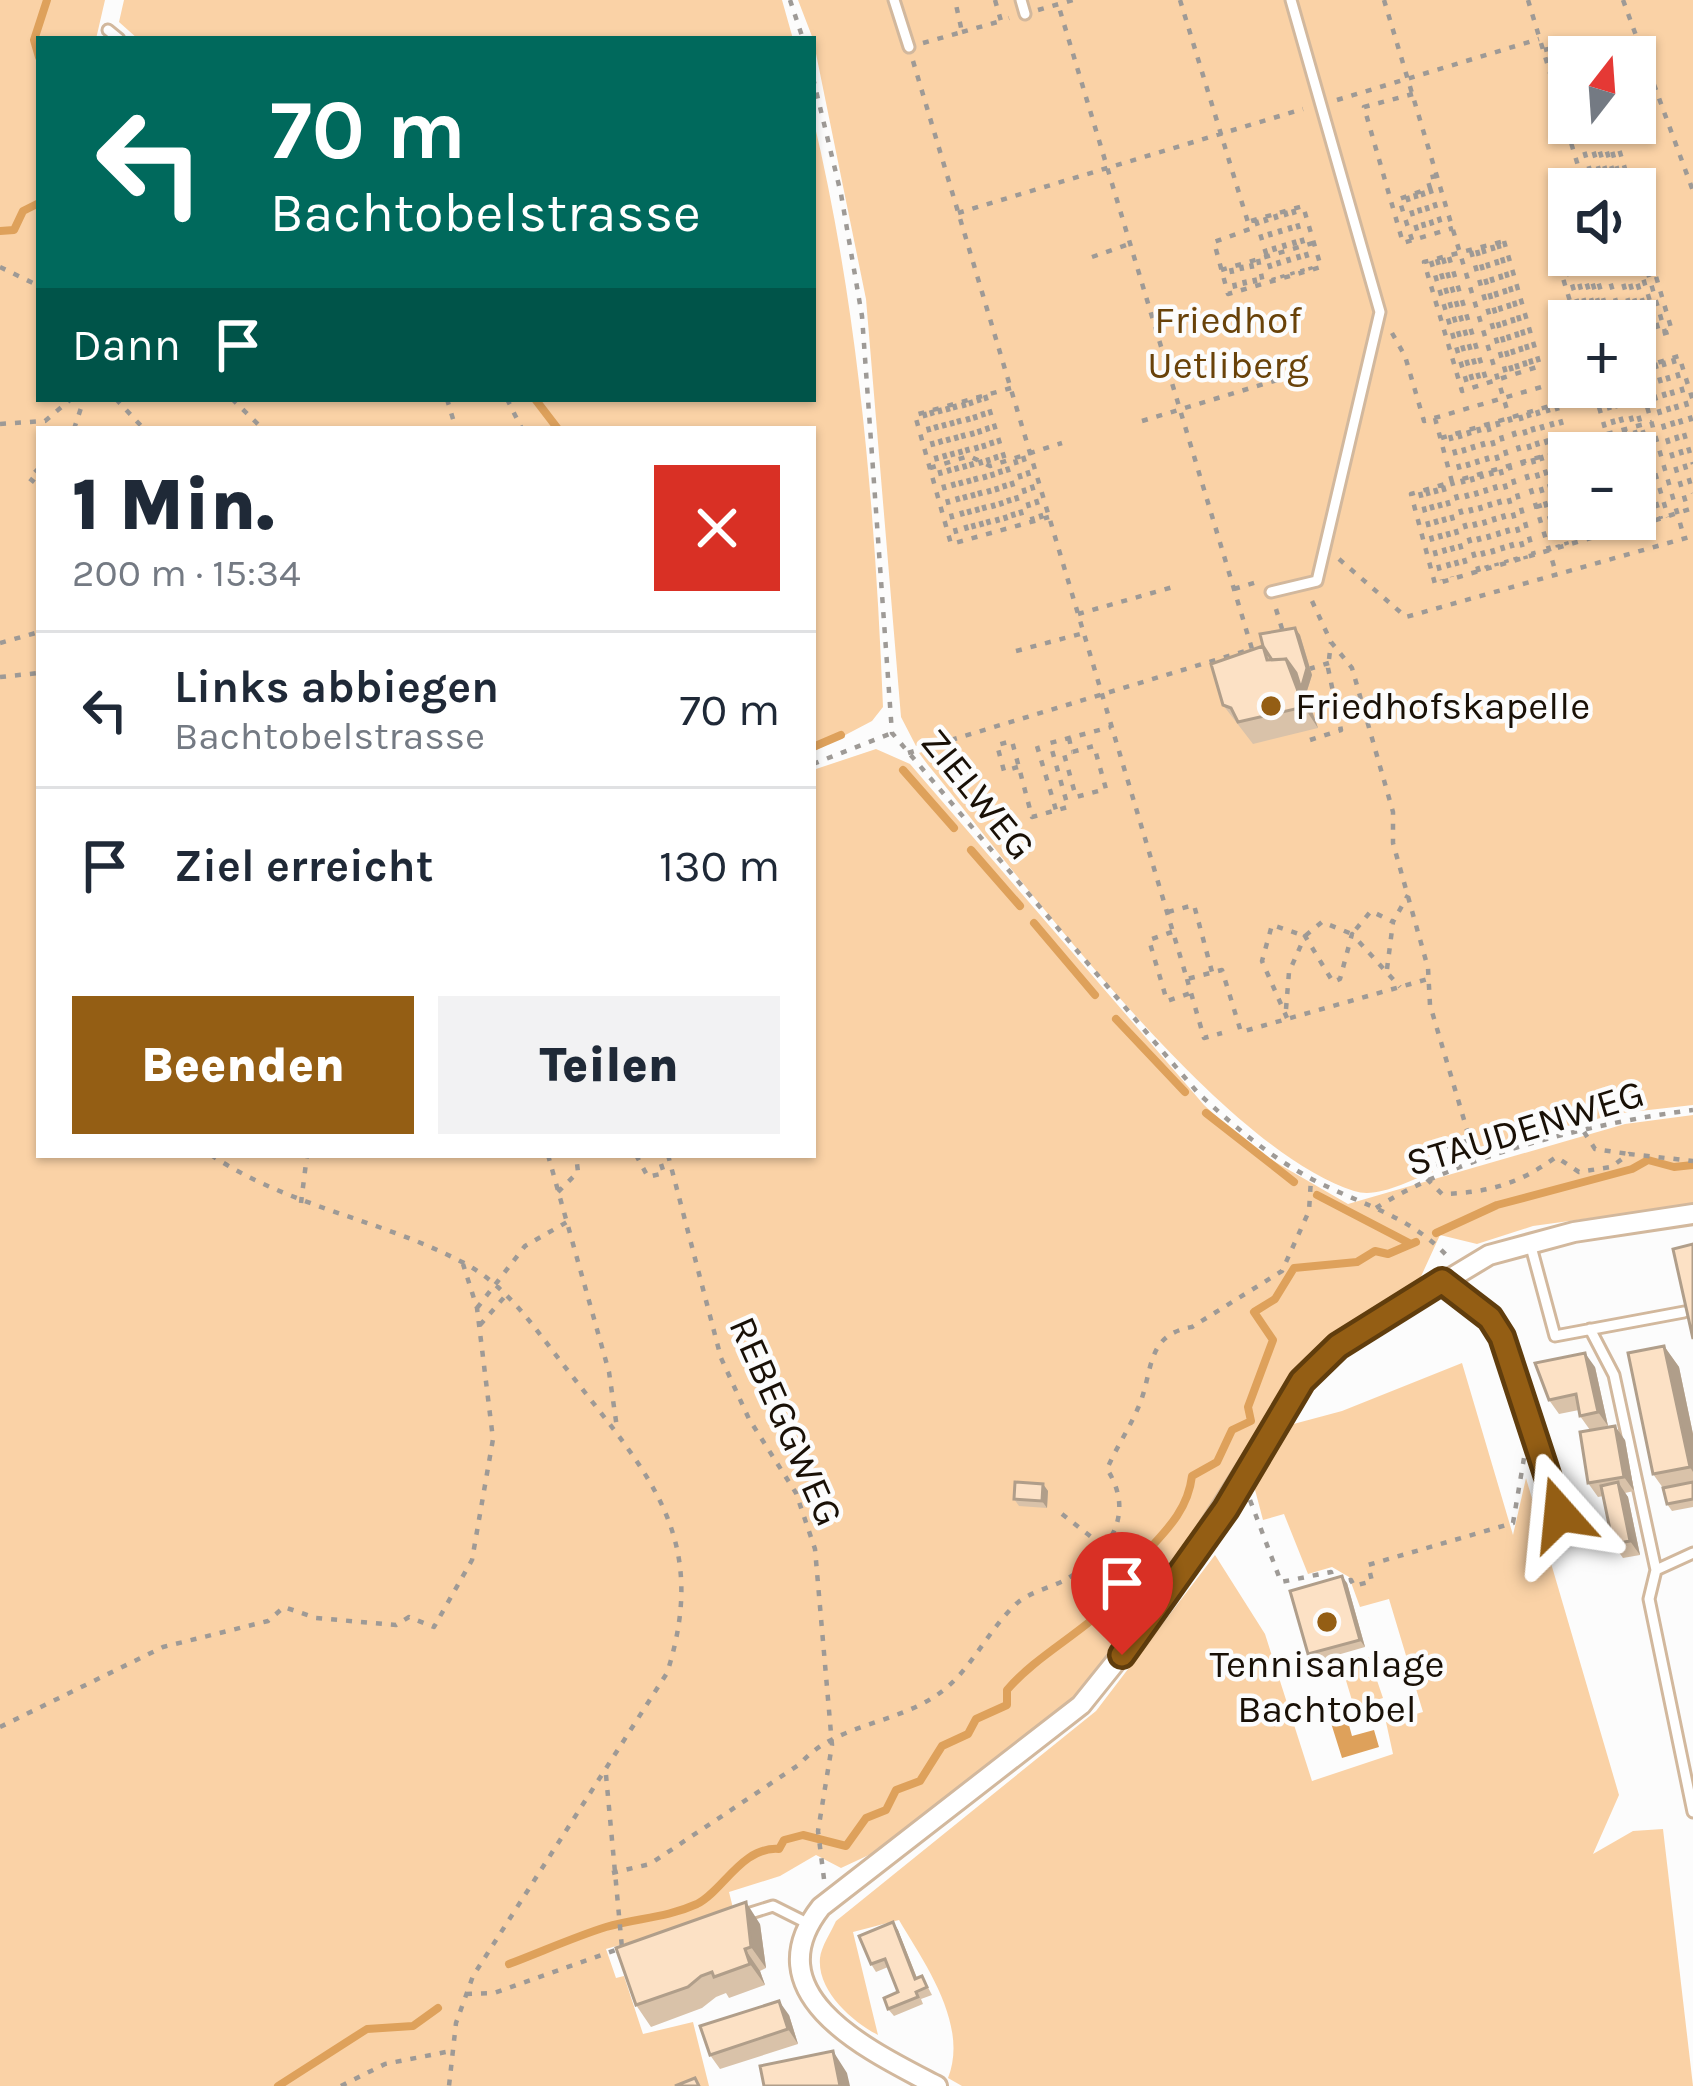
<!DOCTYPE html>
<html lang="de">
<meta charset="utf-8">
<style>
body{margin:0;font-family:Karla,sans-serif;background:#f2f2f3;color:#1f2937;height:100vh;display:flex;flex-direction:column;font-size:45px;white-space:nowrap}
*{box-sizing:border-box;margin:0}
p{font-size:39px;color:#747a83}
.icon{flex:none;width:66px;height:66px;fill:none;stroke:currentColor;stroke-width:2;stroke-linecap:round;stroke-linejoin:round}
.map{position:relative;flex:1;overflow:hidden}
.drawer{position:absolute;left:36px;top:426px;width:780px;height:732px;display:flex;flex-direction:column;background:#fff;border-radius:0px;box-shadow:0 3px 9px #0004}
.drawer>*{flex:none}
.hud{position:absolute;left:36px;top:36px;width:780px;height:366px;border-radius:0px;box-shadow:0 3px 9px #0004;background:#00695c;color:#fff;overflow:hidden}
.needle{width:78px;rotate:17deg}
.controls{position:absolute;left:1548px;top:36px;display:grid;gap:24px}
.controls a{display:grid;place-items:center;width:108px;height:108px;border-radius:0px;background:#fff;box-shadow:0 3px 9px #0004;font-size:60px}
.pin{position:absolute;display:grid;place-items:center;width:102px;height:102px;color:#fff;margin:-123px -51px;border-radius:50% 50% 50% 0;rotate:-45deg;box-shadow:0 0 12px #0007}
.pin .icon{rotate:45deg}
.me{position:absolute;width:132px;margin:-66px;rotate:342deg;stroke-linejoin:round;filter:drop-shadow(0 0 9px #0008)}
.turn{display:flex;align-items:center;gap:42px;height:252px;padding:0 36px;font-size:54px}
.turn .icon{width:156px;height:156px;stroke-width:2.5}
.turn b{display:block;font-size:84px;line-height:102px}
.then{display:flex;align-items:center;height:114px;padding:0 36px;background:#0003;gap:24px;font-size:45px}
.round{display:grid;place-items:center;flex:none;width:126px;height:126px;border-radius:0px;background:#f2f2f3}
.headline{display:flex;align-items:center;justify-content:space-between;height:204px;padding:0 36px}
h1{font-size:72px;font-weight:800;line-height:90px}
.action{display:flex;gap:24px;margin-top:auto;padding:24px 36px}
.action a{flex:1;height:138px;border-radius:0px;background:#945e14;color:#fff;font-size:48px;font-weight:800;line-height:138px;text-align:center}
.action a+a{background:#f2f2f3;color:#1f2937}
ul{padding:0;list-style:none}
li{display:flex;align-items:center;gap:36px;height:156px;padding:0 36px;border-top:3px solid #e0e1e3}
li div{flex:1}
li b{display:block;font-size:45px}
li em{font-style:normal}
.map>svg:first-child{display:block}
</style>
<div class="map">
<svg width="1693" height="2086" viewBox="0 0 1693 2086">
<rect width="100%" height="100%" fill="#fcfcfc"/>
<path fill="#fad2a6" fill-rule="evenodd" d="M0,0H105L96,39H39V399H813V118C859,311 875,509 883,707L872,721L813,752V429H39V1155H813V770L876,749L910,764L1204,1105L1251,1148L1348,1204L1625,1124L1693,1115V1204L1533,1226L1477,1244L1440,1235L1418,1283L1334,1335L1295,1374L1134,1627L1074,1698L871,1854L841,1868L816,1855L780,1876L729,1892L734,1912L606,1949L616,1978L624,1976L643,2034L693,2022L709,2086H0Z
M124,0H782L793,39H138L119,22Z
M798,0H1693V1105L1622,1113L1479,1147L1473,1132L1427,1146L1433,1172C1410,1180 1378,1199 1354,1191C1220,1149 1020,877 928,765L919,753L927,750L925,742L916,746L901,717L866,299L813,39ZM1569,57H1635V123H1569ZM1569,189H1635V255H1569ZM1569,321H1635V387H1569ZM1569,453H1635V519H1569Z
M1462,1363L1513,1535L1526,1478L1619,1795L1593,1854L1633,1831L1663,1829L1693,2086H962L948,2078C969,2025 925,1964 899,1920L853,1932L878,2035C853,2022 817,1991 820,1958C821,1947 831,1932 836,1921L1096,1711L1215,1555L1265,1634L1312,1781L1393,1754L1386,1722L1423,1712L1389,1599L1360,1607L1349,1577L1332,1567L1308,1574L1284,1514L1263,1520L1254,1486L1286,1426L1342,1411Z
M1369,1657L1383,1698L1354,1707L1341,1664Z"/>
<path fill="#dea15b" d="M1347,1718L1352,1736L1374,1730L1379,1747L1342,1758L1331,1723Z"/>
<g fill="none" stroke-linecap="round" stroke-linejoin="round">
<path stroke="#dea15b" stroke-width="8" d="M39,57L34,40L47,0
M0,231L14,230L23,211L39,203
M535,399L558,429
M813,747L841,735
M903,770L954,828
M971,850L1020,906
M1034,923L1095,995
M1116,1019L1185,1092
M1206,1113L1294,1182
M1317,1195L1411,1244
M1436,1233L1497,1205L1632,1169L1648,1160L1674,1167L1693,1165
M509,1964C541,1952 574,1937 606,1927C637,1918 666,1918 697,1904C723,1891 742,1846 779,1849L784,1840L803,1835L846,1846L866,1818L886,1810L896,1790L920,1781L942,1746L968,1734L976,1719L1007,1705V1690C1031,1662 1064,1643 1093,1619C1109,1605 1119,1584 1133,1567C1157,1538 1187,1517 1192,1476L1217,1462L1232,1430L1251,1421L1248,1407L1273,1340L1254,1312L1275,1299L1294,1268L1357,1262L1375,1251L1388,1254L1416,1242
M278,2086L367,2029L413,2026L438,2008"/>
<g stroke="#d2b89d" stroke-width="15">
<path id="service" d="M894,0L909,47
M1021,0L1025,14
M108,30L119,39
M1271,592L1317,581L1380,312L1291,0
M1530,1243L1555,1336L1684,1312
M1442,1281L1490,1318L1502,1337L1560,1514
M1590,1329L1614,1375L1656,1570L1693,1553
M1656,1570L1649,1599L1693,1812
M741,1916L773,1906L809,1924"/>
</g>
<g stroke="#d2b89d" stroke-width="24">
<path id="minor" d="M937,2086C872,2052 751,1996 821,1907L1081,1705L1154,1614L1302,1381L1338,1346L1489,1255L1574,1232L1693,1214"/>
</g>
<path stroke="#9e9a96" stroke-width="4.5" stroke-dasharray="6 9" stroke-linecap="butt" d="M790,0L803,39
M995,0L1001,21L1009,18
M1180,0L1250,229L1214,242L1228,294L1321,267L1303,206L1247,222
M1384,0L1556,573
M1528,0L1585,189
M1623,0L1693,191
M1038,10L1073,0
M962,32L1001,21
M1579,41L1584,57
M1574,42L1578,57
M923,43L962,32L955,0
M1567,44L1571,57
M1561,46L1569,72
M1553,48L1569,100
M1544,50L1585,40L1591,57
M913,61L1187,979L1222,970L1241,1032L1428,979
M813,78L841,194L862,316L892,733L1198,1093C1233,1125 1267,1155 1310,1178C1358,1204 1410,1215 1448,1257
M1413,94L1364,107L1403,243L1453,228
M1337,100L1539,39
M1576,123L1593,181
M1585,123L1602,180
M1591,123L1608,178
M1598,123L1614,175
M1604,123L1619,175
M1584,185L1626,172L1611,123
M1430,188L1442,228
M1422,191L1434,231
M1415,193L1426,234
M1407,196L1419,237
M1635,205L1672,331L1635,342
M1293,209L1311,270
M1285,211L1303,272
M958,213L1303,109
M1275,214L1293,275
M1265,217L1283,278
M1256,220L1274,280
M1569,223L1548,229L1576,321
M1562,225L1569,249
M1555,227L1583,321
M1635,228L1665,332
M1412,240L1399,199L1430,188L1427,178L1436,176
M1504,241L1540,366L1462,391L1424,262Z
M1498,243L1533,369
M1492,245L1527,371
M1483,248L1519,373
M1477,250L1513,375
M1471,251L1507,377
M1635,251L1660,335
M1571,255L1590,321
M1578,255L1598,321
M1584,255L1604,321
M1590,255L1610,321
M1602,255L1622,321
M1615,255L1634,321
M1622,255L1645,336
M1629,255L1653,336
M1092,257L1126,245
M1449,257L1487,383
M1443,258L1481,385
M1258,259L1263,283
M1437,259L1474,386
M1431,261L1468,387
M1251,263L1256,286
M1241,265L1246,289
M0,267L39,286
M1231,268L1236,292
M1221,270L1313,243
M1392,333L1405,356L1424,421L1569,379
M1673,358L1693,427
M1663,361L1693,464
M1655,363L1693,493
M1635,364L1684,537
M1646,366L1688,510
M1644,367L1679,356L1693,401
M1622,387L1661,519
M1630,387L1668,517
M1011,388L915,415L951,544L1049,517
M1612,388L1631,453
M1604,390L1622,453
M1595,393L1612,453
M985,395L1024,522
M978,397L1016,524
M116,399L144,429
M232,399L263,429
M447,399L456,429
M507,399L522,429
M970,400L1008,526
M963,402L1000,529
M954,404L991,531
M1556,405L1570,453
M947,406L984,533
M1547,407L1569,484
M939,408L976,535
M931,410L969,537
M1537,410L1569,518
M924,412L958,540
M1528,412L1567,545
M1520,415L1558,547
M1435,418L1452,482L1411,494L1435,584L1594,537L1589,519
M1142,421L1287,377
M1497,421L1534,555
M0,424L45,421L71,399
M1488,426L1526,559
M1478,427L1516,560
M74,429L84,399
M1468,430L1507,563
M1459,433L1497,566
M1607,434L1652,422
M1450,435L1487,568
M1441,438L1614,387
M1023,456L1042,519
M1015,459L1033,521
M1635,467L1651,522
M39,468L29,478L39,486
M930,468L969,456L990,466L1062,443
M1443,486L1468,572
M1435,488L1460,575
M1427,490L1452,577
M1420,492L1442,580
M1635,497L1643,525
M1536,507L1569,497
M1569,519L1576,542
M1579,519L1585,540
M1632,519L1634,527L1693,508
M1339,559L1406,617L1693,536
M1479,572L1452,482L1568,449
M1234,589L1257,582
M1312,601L1331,642L1352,668L1393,812V843L1428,968L1430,1005L1470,1140L1435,1150L1441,1174
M1276,609L1283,632
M1078,614L1173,587
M0,643L39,632
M1016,651L1084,633
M1309,669L1329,663
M0,677L39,673
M1069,738L1072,752L1094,746L1106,789L1076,797L1064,754L1072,752
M1310,740L1341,730L1328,668L1331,642
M1037,746L1056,810
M908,753L1252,649L1058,4
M813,764L892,733
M1018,767L1004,771L997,745L1012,741L1032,817L1068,807L1050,743L1111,727
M1168,912L1194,905L1212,972
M1172,932L1149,940L1167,1001L1191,993
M1387,969L1393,922
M1187,979L1204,1038L1222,1033
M1286,1009L1289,972L1305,936L1333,982L1340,979L1352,934L1400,987
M1287,1018L1262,961L1272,925L1305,936L1322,922L1352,934L1371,911L1393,922L1408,895
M1584,1132L1595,1149L1629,1154
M211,1155C289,1207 380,1219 462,1262C509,1286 537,1332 569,1372C647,1473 711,1536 667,1673L473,1976L456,2023L449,2086
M548,1155L609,1372L617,1428
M636,1155L648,1177L664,1173L658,1155
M668,1155L721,1358L749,1419L796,1493L815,1549L832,1745L818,1831L824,1879
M1427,1179L1442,1194C1487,1193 1519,1184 1556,1157L1579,1172L1611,1167L1629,1154L1693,1161
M558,1192L578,1172L576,1155
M301,1203L307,1155
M1376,1208C1457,1156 1597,1122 1693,1110
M477,1308L525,1246L567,1222
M480,1325L507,1294
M1250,1500L1281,1582L1331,1572L1334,1583L1351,1580L1354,1586L1372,1581L1368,1565L1513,1523L1524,1458
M1062,1514L1108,1550L1137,1598
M0,1727L163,1647L268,1621L284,1607L316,1618L396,1625L409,1617L434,1627L472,1560L493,1439L477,1308L463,1264
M606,1775L622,1948
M612,1873L650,1864L800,1764C836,1722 901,1725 945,1689C973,1666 989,1629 1016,1604C1029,1592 1050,1588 1065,1580C1108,1554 1137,1516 1107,1469C1116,1448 1129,1429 1138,1408C1154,1373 1144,1335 1192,1327L1282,1271L1309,1211L1311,1179
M466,1994L494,1993L621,1948
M341,2086L385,2064L451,2051"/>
<use href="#service" stroke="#fff" stroke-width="9"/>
<use href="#minor" stroke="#fff" stroke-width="18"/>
</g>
<path fill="#d9c2a9" d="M1295,628L1300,635L1312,675L1306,694L1318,728L1253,744L1223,705L1263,646Z
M1664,1346L1679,1367L1693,1434V1507L1672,1511L1667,1504L1663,1488L1653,1474Z
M1595,1367L1608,1426L1590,1430L1580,1416L1579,1410L1559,1414L1549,1400Z
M1625,1440L1634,1491L1625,1493L1628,1497L1640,1555L1623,1558L1613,1544L1603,1496L1598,1497L1588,1483Z
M1043,1484L1048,1491L1047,1508L1019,1506L1014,1499Z
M1347,1583L1365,1647L1313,1662L1308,1654Z
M893,1922L898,1930L917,1978L922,1976L932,1995L921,1999L923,2004L894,2016L888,2009L898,1992L888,1967L876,1972L871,1964Z
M760,1924L766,1968L760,1971L765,1985L729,1998L726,1993L716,1997L702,2008L651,2027L636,2005Z
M789,2015L798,2044L720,2069L710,2055Z"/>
<path fill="#b09e8a" d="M1295,628L1300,635L1312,675L1306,694L1318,728L1304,707L1286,659Z
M1664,1346L1679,1367L1693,1434V1472L1690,1467Z
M1585,1353L1595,1367L1608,1426L1598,1412Z
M1615,1426L1625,1440L1634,1491L1624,1477Z
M1618,1482L1628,1497L1640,1555L1630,1541Z
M1043,1484L1048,1491L1047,1508L1042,1501Z
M1342,1576L1347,1583L1365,1647L1360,1640Z
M746,1902L760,1924L766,1968L751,1947Z
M893,1922L898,1930L920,1986L915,1979Z
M745,1949L760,1971L765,1985L750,1964Z
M779,2001L789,2015L798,2044L788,2029Z
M833,2051L847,2073L850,2086H840Z"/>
<path fill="#fce1c5" stroke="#b09e8a" stroke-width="3" d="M1295,628L1307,668L1301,689L1296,673L1286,659L1272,660L1263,646L1260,634Z
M1263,646L1267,660L1286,659L1304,707L1238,722L1231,708L1223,705L1211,664Z
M1693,1244V1339L1673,1249Z
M1664,1346L1690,1467L1653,1474L1628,1353Z
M1585,1353L1598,1412L1580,1416L1576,1394L1549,1400L1535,1363Z
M1615,1426L1624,1477L1588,1483L1580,1432Z
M1015,1482L1043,1484L1042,1501L1014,1499Z
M1618,1482L1630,1541L1613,1544L1601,1486Z
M1693,1482V1499L1667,1504L1663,1488Z
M1342,1576L1360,1640L1308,1654L1290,1591Z
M746,1902L751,1947L745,1949L750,1964L714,1977L712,1972L701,1976L688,1987L636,2005L616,1948Z
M893,1922L915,1979L922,1976L927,1987L916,1992L918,1997L888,2009L884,1998L898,1992L885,1959L871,1964L859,1936Z
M779,2001L788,2029L710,2055L700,2026Z
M833,2051L840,2086H764L760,2066Z
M695,2078L699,2086H675Z"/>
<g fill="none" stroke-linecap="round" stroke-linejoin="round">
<g stroke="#603d0d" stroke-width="30">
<path id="route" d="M1122,1655L1226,1509L1302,1381L1338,1346L1442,1281L1490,1318L1502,1337L1560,1514"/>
</g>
<use href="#route" stroke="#945e14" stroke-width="21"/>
</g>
<g fill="#945e14" stroke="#fcfcfc" stroke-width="4.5">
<circle cx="1271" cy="706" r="12"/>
<circle cx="1327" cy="1622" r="12"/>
</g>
<g text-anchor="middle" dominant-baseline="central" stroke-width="9" stroke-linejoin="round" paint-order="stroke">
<g font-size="39" fill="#694209" stroke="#fcfcfc">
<text x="1228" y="320">Friedhof<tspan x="1228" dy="45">Uetliberg</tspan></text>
</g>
<g font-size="39" fill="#191006" stroke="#fcfcfc" text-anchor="start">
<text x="1295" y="706">Friedhofskapelle</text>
<text x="1327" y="1664" text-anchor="middle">Tennisanlage<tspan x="1327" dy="45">Bachtobel</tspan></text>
</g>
<g font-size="39" fill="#191006" stroke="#fcfcfc">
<text transform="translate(978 794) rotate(51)">ZIELWEG</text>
<text transform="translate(1525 1128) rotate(-17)">STAUDENWEG</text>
<text transform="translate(786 1421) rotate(66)">REBEGGWEG</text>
</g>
</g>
</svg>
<div class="controls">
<a><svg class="needle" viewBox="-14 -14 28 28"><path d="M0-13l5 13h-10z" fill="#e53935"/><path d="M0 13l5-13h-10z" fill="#747a83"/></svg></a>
<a><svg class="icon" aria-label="sound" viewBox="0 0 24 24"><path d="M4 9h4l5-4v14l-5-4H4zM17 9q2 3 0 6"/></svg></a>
<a>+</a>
<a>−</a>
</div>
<div class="pin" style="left:1122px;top:1655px;background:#d93025"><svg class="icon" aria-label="arrive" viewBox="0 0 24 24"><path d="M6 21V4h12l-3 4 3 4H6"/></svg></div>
<svg class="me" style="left:1560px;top:1514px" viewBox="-20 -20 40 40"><path d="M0-17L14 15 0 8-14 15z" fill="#945e14" stroke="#fff" stroke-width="4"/></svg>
<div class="hud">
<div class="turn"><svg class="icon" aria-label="left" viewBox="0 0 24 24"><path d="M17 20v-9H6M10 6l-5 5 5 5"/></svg><div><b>70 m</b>Bachtobelstrasse</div></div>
<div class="then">Dann<svg class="icon" aria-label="arrive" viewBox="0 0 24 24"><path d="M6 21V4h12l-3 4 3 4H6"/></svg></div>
</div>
<section class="drawer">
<div class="headline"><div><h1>1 Min.</h1><p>200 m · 15:34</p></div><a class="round" style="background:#d93025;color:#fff"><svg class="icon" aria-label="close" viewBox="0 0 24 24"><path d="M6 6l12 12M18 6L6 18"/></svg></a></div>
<ul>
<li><svg class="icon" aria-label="left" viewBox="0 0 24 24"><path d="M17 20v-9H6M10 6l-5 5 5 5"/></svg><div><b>Links abbiegen</b><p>Bachtobelstrasse</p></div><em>70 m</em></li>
<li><svg class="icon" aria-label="arrive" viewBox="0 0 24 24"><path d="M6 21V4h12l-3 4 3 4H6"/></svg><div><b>Ziel erreicht</b></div><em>130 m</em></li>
</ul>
<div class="action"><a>Beenden</a><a>Teilen</a></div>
</section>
</div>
